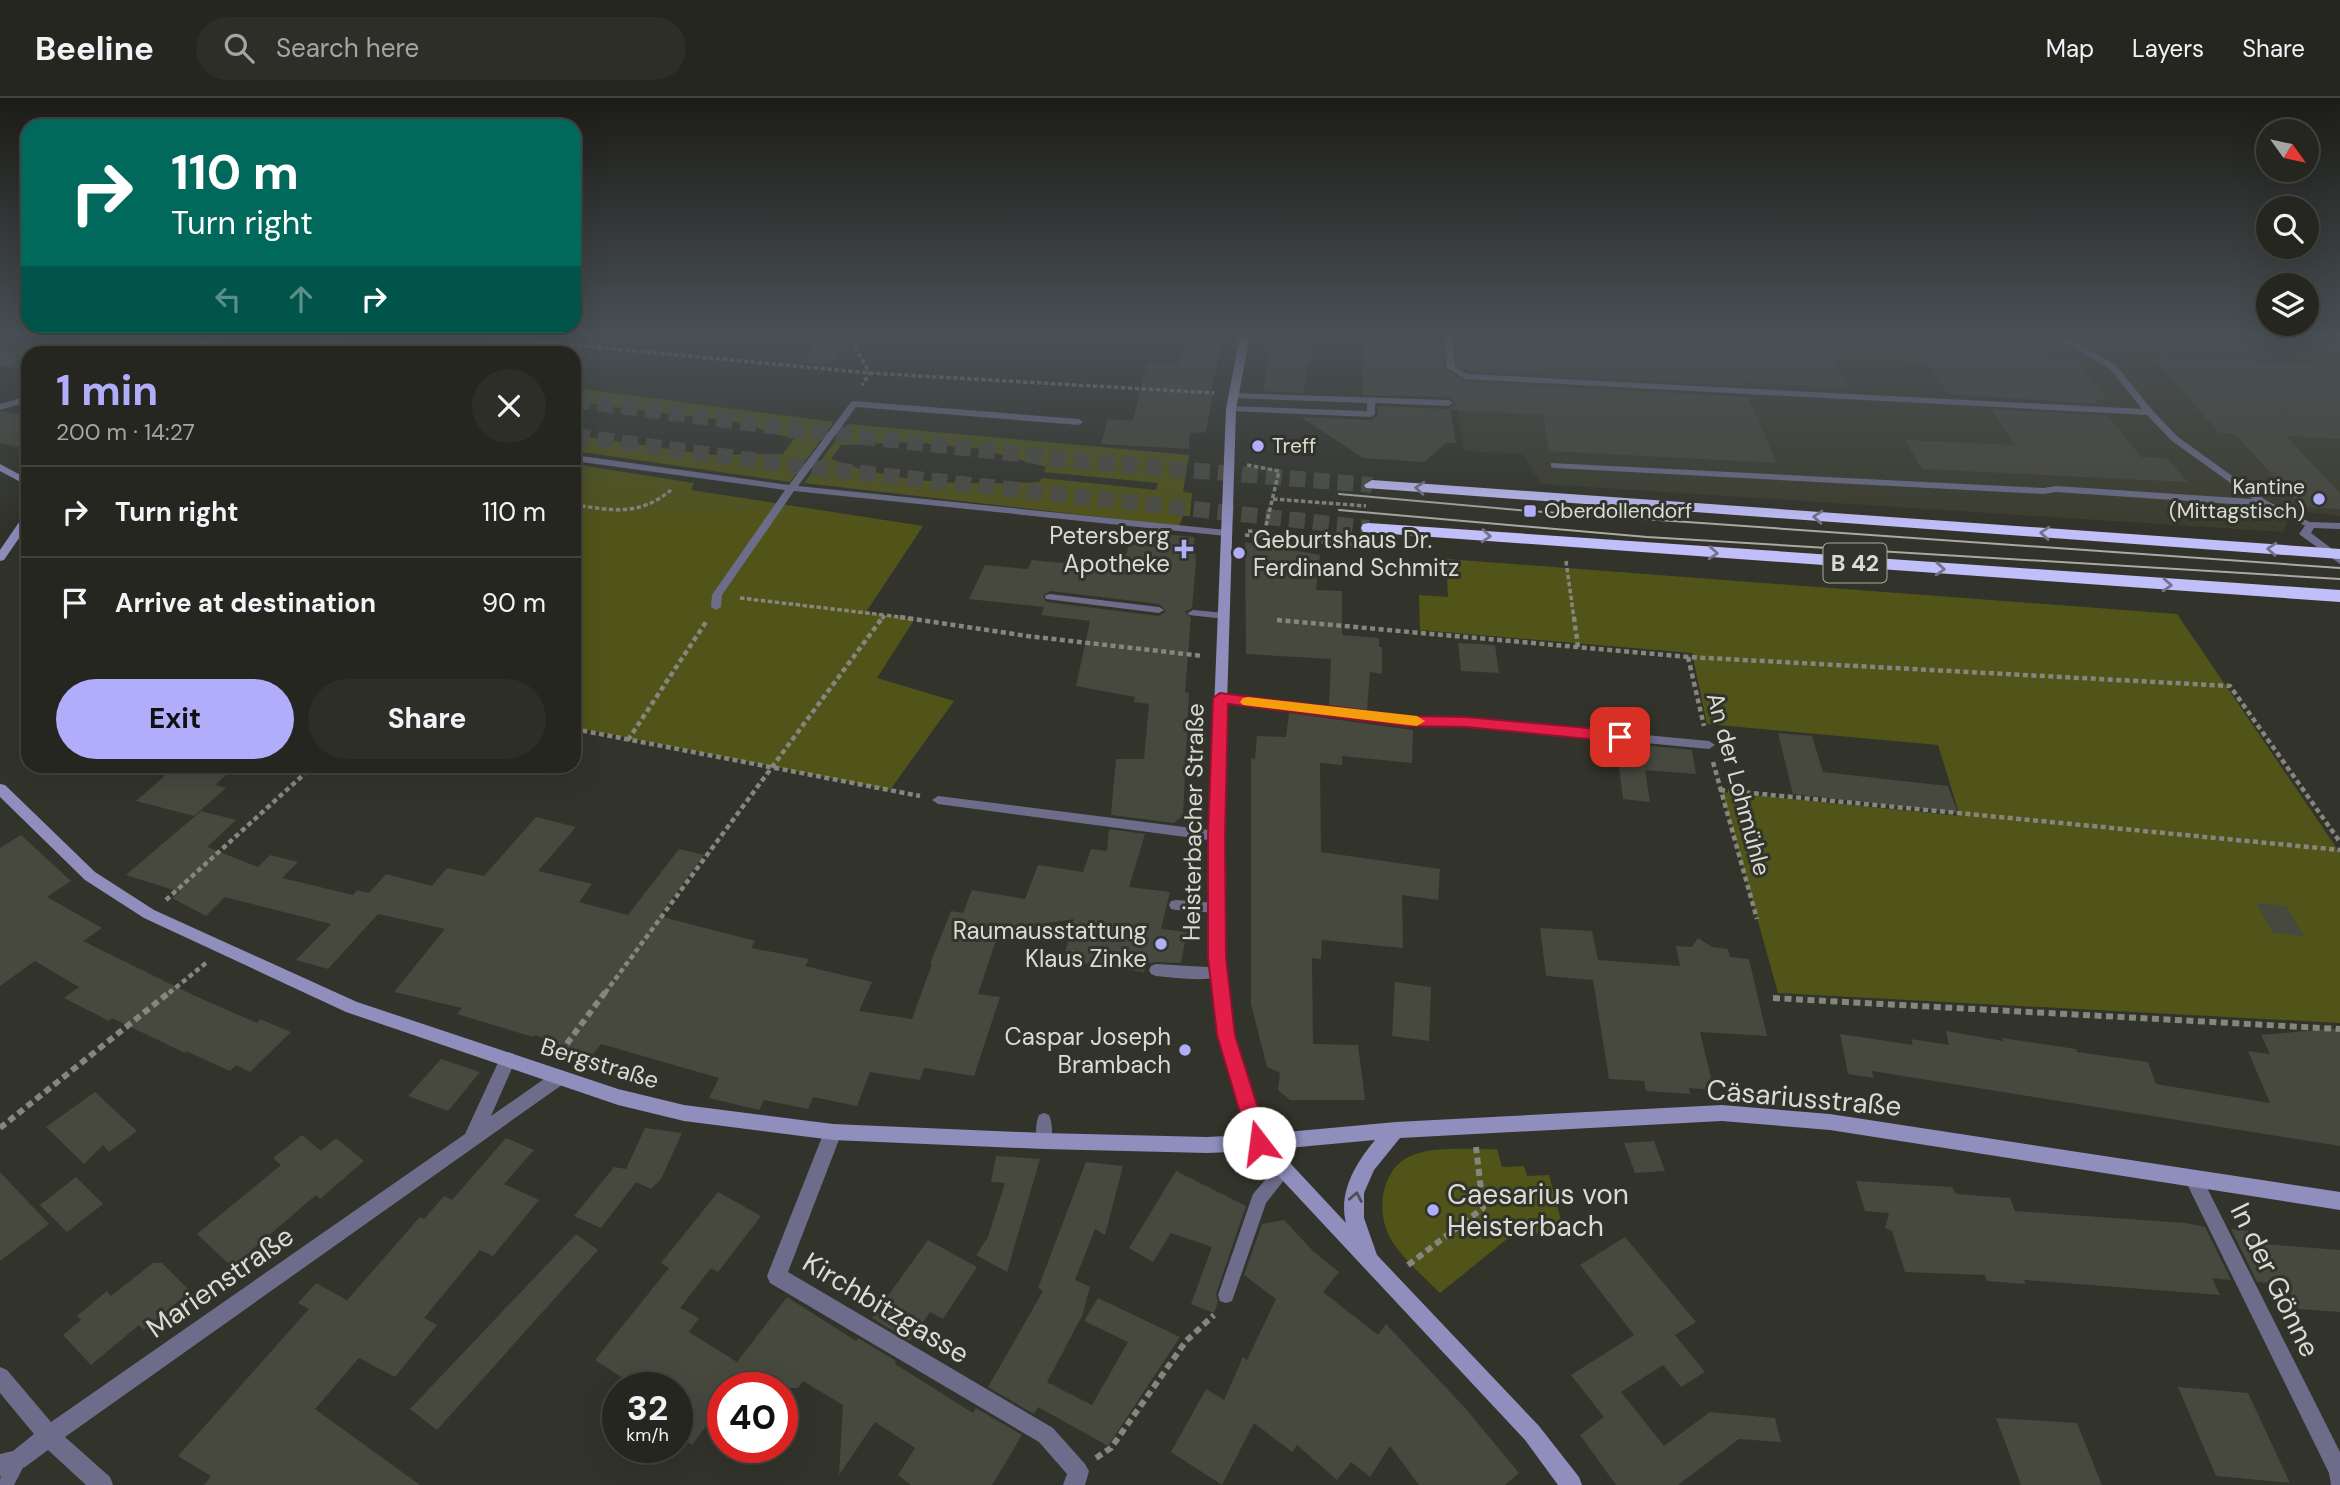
<!DOCTYPE html>
<meta charset="utf-8">
<style>
body{margin:0;font-family:"DM Sans",sans-serif;background:#2e2e29;color:#f1f3f6;height:100vh;display:flex;flex-direction:column;font-size:26px;white-space:nowrap}
*{box-sizing:border-box;margin:0}
p{font-size:23px;color:#a4a5a5}
.icon{flex:none;width:38px;height:38px;fill:none;stroke:currentColor;stroke-width:2;stroke-linecap:round;stroke-linejoin:round}
.map{position:relative;flex:1;overflow:hidden}
.drawer{position:absolute;left:21px;top:248px;width:560px;height:427px;display:flex;flex-direction:column;background:#262620;border-radius:21px;box-shadow:0 7px 28px #0002,0 0 0 2px #42433e}
.drawer>*{flex:none}
.banner{position:absolute;left:21px;top:21px;width:560px;height:214px;border-radius:21px;box-shadow:0 7px 28px #0002,0 0 0 2px #42433e;background:#00695c;color:#fff;overflow:hidden}
.needle{width:46px;rotate:123deg}
.tools{position:absolute;left:2256px;top:21px;display:grid;gap:14px}
.tools a{display:grid;place-items:center;width:63px;height:63px;border-radius:50%;background:#262620;box-shadow:0 7px 28px #0002,0 0 0 2px #42433e;font-size:35px}
.speed{position:absolute;left:602px;top:1274px;display:flex;gap:14px;font-size:35px;font-weight:700;text-align:center}
.speed>*{display:grid;place-content:center;width:91px;height:91px;border-radius:50%;background:#262620;box-shadow:0 7px 28px #0002,0 0 0 2px #42433e;line-height:1}
.speed small{font-size:18px;font-weight:400}
.speed .limit{border:10px solid #d22;background:#fff;color:#111}
.pin{position:absolute;display:grid;place-items:center;width:60px;height:60px;color:#fff;margin:-30px;border-radius:14px;box-shadow:0 4px 10px #0006}
.me{position:absolute;width:77px;margin:-38px;rotate:345deg;stroke-linejoin:round;filter:drop-shadow(0 0 5px #0008)}
.turn{display:flex;align-items:center;gap:24px;height:147px;padding:0 35px;font-size:32px}
.turn .icon{width:91px;height:91px;stroke-width:2.5}
.turn b{display:block;font-size:49px;line-height:60px}
.lanes{display:flex;align-items:center;height:66px;padding:0 35px;background:#0003;justify-content:center;gap:35px;direction:ltr}
.lanes .off{opacity:.35}
.round{display:grid;place-items:center;flex:none;width:74px;height:74px;border-radius:37px;background:#2e2e29}
.head{display:flex;align-items:center;justify-content:space-between;height:119px;padding:0 35px}
h1{font-size:42px;font-weight:700;line-height:52px;color:#b0aefa}
.action{display:flex;gap:14px;margin-top:auto;padding:14px 35px}
.action a{flex:1;height:80px;border-radius:42px;background:#b0aefa;color:#111;font-size:28px;font-weight:700;line-height:80px;text-align:center}
.action a+a{background:#2e2e29;color:#f1f3f6}
ul{padding:0;list-style:none}
li{display:flex;align-items:center;gap:21px;height:91px;padding:0 35px;border-top:2px solid #42433e}
li div{flex:1}
li b{display:block;font-size:26px}
li em{font-style:normal}
header{display:flex;align-items:center;gap:42px;box-sizing:border-box;height:98px;padding:0 35px;background:#262620;border-bottom:2px solid #42433e}
header strong{font-size:33px}
nav{display:flex;gap:38px;margin-inline-start:auto;font-size:24px}
.search{width:490px;height:63px;background:#2e2e29;display:flex;align-items:center;gap:18px;box-sizing:border-box;padding:0 24px;border-radius:38px;color:#a4a5a5;font-size:26px}
.map>svg:first-child{display:block}
</style>
<header>
<strong>Beeline</strong>
<div class="search"><svg class="icon" aria-label="search" viewBox="0 0 24 24"><circle cx="10" cy="10" r="6"/><path d="M15 15l6 6"/></svg>Search here</div>
<nav><a>Map</a><a>Layers</a><a>Share</a></nav>
</header>
<div class="map">
<svg width="2340" height="1387" viewBox="0 0 2340 1387">
<rect width="100%" height="100%" fill="#32332a"/>
<path fill="#3c3d2e" d="M1437,237H2340V418L2292,412L2283,434L1541,386L1522,356L1464,353L1456,302L1444,301Z"/>
<path fill="#515419" fill-rule="evenodd" d="M67,237H161L187,241L140,255L98,256L107,249Z
M221,244L308,255H207L209,250Z
M574,290L834,324L790,384L574,353V337L711,357L783,356L794,341L737,324L574,304Z
M848,326L1189,357L1183,394L1192,395L1190,418H1183L1179,428L804,385ZM913,344L980,351L1046,369L1044,374L1158,385L1156,392L1042,380L1039,384C966,387 900,387 831,361L841,347Z
M574,366L694,385L691,392L923,428L866,514L914,522L877,580L954,603L890,692L574,629Z
M1446,461L2177,516L2340,755V925L1778,895L1722,694L1960,718L1938,647L1707,626L1692,555L1420,532L1419,497L1448,499Z
M1497,1051L1502,1069L1524,1068L1527,1078L1549,1077L1564,1134L1512,1137L1440,1195C1424,1179 1404,1162 1392,1143C1374,1115 1381,1066 1416,1056C1440,1048 1472,1052 1497,1051Z"/>
<path fill="#47483e" fill-rule="evenodd" d="M1272,237H1314L1310,268L1307,267L1303,295L1263,293Z
M1364,237L1442,242L1444,270L1465,284L1748,299L1777,365L1549,353L1543,317L1450,312L1456,345H1446L1424,364L1363,360L1301,319L1371,322L1378,316V308L1449,311L1456,305L1449,299L1362,297Z
M1467,237H1991L2007,259L2075,262L2108,303L2095,302L2098,306L1948,296L1927,264L1833,259L1849,289L1742,284L1743,288L1468,273L1457,267L1455,242L1467,243Z
M818,241L847,243L832,266L803,264Z
M1185,243L1222,246L1210,297H1213L1206,334L1189,335V351L1101,346L1108,321L1133,323L1147,265L1177,267Z
M2154,260L2340,269V341L2286,338L2340,395V411L2302,409L2234,335H2219Z
M1991,311L2108,318L2141,359L2167,360L2188,384L1922,371L1905,342L2014,347Z
M5,313L28,318V351L0,345V314Z
M1133,433L1194,439L1196,464L1192,510L1185,514L1191,520L1185,594L1189,595L1183,718L1174,725L1111,717L1116,661H1144L1149,606L1134,604L1135,599L1076,588L1090,523L1041,517L1044,509L969,501L985,467L1028,471L1032,462L1122,471ZM1050,493L1159,506L1166,513L1159,518L1046,504L1043,498Z
M1245,444L1320,457L1316,492L1342,493V537L1379,540V549H1382V576L1370,574L1367,612L1329,607L1331,561L1246,556Z
M1458,545L1495,547L1499,575L1461,573Z
M1289,615L1413,632L1412,665L1342,658V667L1320,665L1321,754L1440,771L1438,802L1402,797L1403,850L1322,842L1321,861L1312,860L1313,946L1358,947L1365,1002H1290L1278,992L1280,975L1267,969L1251,906V660L1255,661L1257,638L1286,639Z
M1778,635L1812,638L1823,674L1948,688L1958,715L1793,696Z
M1609,644L1692,652L1696,676L1645,672L1650,704L1623,701L1619,669H1617Z
M176,668H236L215,687L226,690L194,718L136,703Z
M201,713L236,722L207,749L258,769L270,757L298,764L282,780L353,797L357,792L369,795L386,776L432,788L447,770L484,778L536,719L576,729L538,773L592,786L579,804L628,817L679,751L704,757L659,818L755,843L751,850L809,861L805,868L872,884L859,913L912,921L932,866H930L951,813L963,815L972,792L1025,801L1038,767L1083,774L1091,751L1107,753L1109,731L1145,736L1129,789L1170,794L1161,831L1187,834L1181,865L1155,864L1146,866L1144,874L1063,862L1074,821L999,833L978,896L1000,899L974,978L924,970L920,982L870,974L857,1008L813,999L808,1011L764,1002L759,1012L709,1000L719,980L601,946L590,960L535,937L533,939L457,916L462,910L394,894L445,831L378,816L328,871L296,862L331,826L225,799L206,818L172,800L180,794L126,777Z
M21,737L71,783L47,799L102,830L83,843L193,897L257,925L260,921L291,934L250,974L236,967L230,973L186,953L185,955L112,920L109,923L64,900L79,889L35,863L0,888V750Z
M2256,805L2286,808L2304,838L2273,835Z
M1540,830L1592,833L1598,862L1680,868L1676,848L1692,849L1698,840L1712,849L1728,851L1730,859L1749,861L1767,938L1700,934L1714,992L1689,990L1690,996L1646,993L1644,983L1609,981L1593,882L1546,878Z
M1395,884L1431,889L1429,943L1392,938Z
M2340,930V1048L1872,973L1874,980L1848,976L1840,936L1913,947L1911,941L1949,947L1946,933L2003,943L2002,940L2076,951L2077,954L2148,964L2156,986L2270,1005L2248,953L2270,956L2261,937Z
M441,961L480,974L448,1013L408,998Z
M95,994L137,1033L109,1054L103,1047L84,1066L46,1029Z
M645,1030L682,1035L661,1081L651,1091L636,1084L601,1130L574,1118L614,1069L626,1071Z
M302,1037L321,1053L336,1040L364,1063L320,1101L316,1097L232,1169L197,1136L281,1067L273,1060Z
M506,1040L534,1052L504,1086L539,1102L493,1158L480,1152L424,1220L437,1227L395,1279L359,1260L315,1311L420,1387H204L211,1378L178,1358L309,1211L298,1205L316,1185L347,1202L420,1119L424,1121L444,1098L452,1102Z
M1654,1043L1665,1073L1635,1075L1624,1045Z
M996,1058L1040,1061L1007,1174L976,1157L988,1139L1005,1085L991,1084Z
M1086,1064L1123,1068L1105,1137L1095,1131L1075,1182L1090,1189L1082,1218L1047,1284L1092,1307L1128,1244L1084,1223L1098,1200L1180,1239L1108,1348L1038,1309L1034,1316L988,1289L1043,1193L1038,1190Z
M1176,1073L1246,1108L1216,1196L1218,1204L1214,1215L1191,1206L1212,1149L1171,1135L1153,1164L1129,1150Z
M0,1074L49,1126L0,1163Z
M76,1079L103,1106L67,1134L40,1107Z
M1856,1083L1952,1089L1956,1096L2010,1100L2015,1113L2185,1125L2205,1129L2231,1182L2212,1180L2220,1197L2024,1182L2026,1186L1987,1183L1985,1177L1905,1174L1892,1133L1885,1130L1889,1115L1865,1113Z
M718,1094L761,1118L718,1174L711,1170L680,1210L699,1220L689,1234L737,1264L787,1199L856,1243L858,1240L896,1263L895,1266L973,1315L976,1310L1022,1337L992,1387H911L898,1377L915,1350L875,1324L839,1377L843,1307L803,1283L798,1290H723V1327L712,1320L692,1347L677,1338V1290H638L595,1262L669,1170L661,1165Z
M1284,1122L1314,1154L1339,1174L1323,1194L1378,1237L1386,1226L1466,1311L1519,1375L1505,1387H1419L1390,1348L1370,1379L1351,1364L1337,1382L1297,1347L1292,1354L1254,1325L1222,1387L1171,1354L1206,1291L1224,1302L1243,1259L1247,1262L1276,1201L1244,1177L1262,1126Z
M2231,1131L2258,1134L2264,1146L2340,1152V1214L2299,1211L2285,1186L2257,1184Z
M576,1136L598,1152L437,1332L410,1311Z
M1625,1139L1696,1224L1675,1237L1705,1274L1681,1289L1663,1267L1621,1294L1664,1348L1710,1314L1775,1320L1781,1344L1739,1341L1678,1387H1616L1580,1337L1604,1319L1571,1277L1634,1237L1580,1167Z
M928,1142L977,1169L943,1221L930,1214L910,1243L872,1220Z
M153,1165H162L190,1193L144,1232L139,1227L91,1267L63,1237L81,1222L77,1218L107,1193L111,1198Z
M2178,1289L2248,1295L2290,1385L2216,1378Z
M1996,1320L2077,1325L2102,1387H2021Z"/>
<g fill="none" stroke-linecap="round" stroke-linejoin="round">
<path stroke="#4b4c44" stroke-width="16" stroke-dasharray="16 8" stroke-linecap="butt" d="M84,237L223,256
M0,259L28,263
M574,302L810,333L1091,364L1372,387
M574,338L788,367L1369,430"/>
<path stroke="#85867e" stroke-width="3.5" stroke-dasharray="4.5 2.5" stroke-linecap="butt" d="M465,237L870,275L1214,295
M860,237L854,247L870,275L862,287
M1247,367L1279,373L1263,440
M1273,401L1366,408
M574,407C613,412 638,419 671,392
M1248,433L1264,434
M1245,437L1358,447
M1566,463L1574,521
M740,500L884,517
M882,521L885,517L912,521"/>
<path stroke="#85867e" stroke-width="4.5" stroke-dasharray="5 3.5" stroke-linecap="butt" d="M900,519L1027,538L1203,558
M1574,519L1578,549
M1277,522L1688,559L2230,588L2340,744
M1688,559L1704,628
M574,631L920,698
M628,642L706,524
M1713,664L1757,821
M1720,692L2340,752
M166,802L313,668
M169,895L206,865
M605,895L883,519"/>
<path stroke="#85867e" stroke-width="6" stroke-dasharray="7 4.5" stroke-linecap="butt" d="M1773,900L2340,931
M560,955L606,893
M0,1030L171,893
M1408,1167L1483,1110L1476,1049
M1096,1360L1111,1350L1186,1243L1214,1217"/>
<path fill="#6d6d8b" fill-rule="evenodd" d="M334,237H344L327,250L354,256H332L317,253V249Z
M1444,237H1452L1455,269L1467,276L2142,311L2110,271L2052,237H2062L2116,267L2152,312L2178,339L2267,403L2316,427L2311,430L2308,429L2262,408L2056,394L2044,396L1554,370L1551,369V365L2044,390L2056,388L2253,401L2172,343L2147,317L1465,281L1447,270Z
M1234,295L1449,302L1453,305L1449,308L1375,305V316L1371,319L1228,313V309L1231,308L1367,313V305L1231,300V296Z
M854,303L1079,321L1083,324L1079,327L856,309L798,388L1226,432L1231,435L1226,438L794,393L722,497L721,509L716,512L711,509L712,497L785,392L574,363V357L789,387L851,304Z
M1050,496L1159,509L1164,512L1159,515L1046,501L1045,499L1046,497Z
M1193,512L1225,515L1230,518L1225,521L1189,517L1188,515Z
M1220,596L1406,619L1466,620L1709,643L1715,647L1709,651L1466,628L1406,627L1216,603L1214,600L1216,597Z
M938,698L1216,733L1220,735L1222,738L1220,741L1216,743L938,706L932,702Z
M1176,802L1217,805L1222,806L1224,810L1222,814L1217,815L1176,812L1171,811L1169,807L1171,803Z
M1156,866L1224,870L1226,874L1224,878C1203,884 1177,880 1156,878L1151,876L1149,872L1151,868Z
M1044,1015L1049,1017C1053,1026 1053,1040 1049,1048L1044,1050L1039,1048C1035,1040 1035,1026 1039,1017Z
M1284,1065L1290,1067L1292,1072L1266,1105L1232,1203L1226,1205L1220,1203L1218,1197L1253,1096L1278,1067Z
M18,1353L24,1356L27,1362L14,1387H0C0,1374 5,1358 18,1353Z"/>
<path fill="#6d6d8b" fill-rule="evenodd" d="M219,237H233L181,256H166Z
M28,298V304L0,312V306Z
M2311,424L2340,425V431L2314,430L2311,435L2340,457V466L2299,436L2307,425Z
M508,954L514,956L516,961L491,1018L554,974L560,972L566,974L568,979L566,984L65,1339L110,1379L113,1387H86L48,1352L25,1369L0,1378V1356L13,1353L34,1336L0,1295V1269L7,1272L51,1324L465,1036L502,956Z
M833,1026L839,1028L842,1034L788,1174L1053,1330L1085,1366L1089,1373L1085,1387H1063L1067,1376L1039,1344L770,1185L767,1178L824,1034L827,1028Z
M2193,1072L2199,1074L2340,1354V1387H2331L2329,1375L2187,1086L2184,1080L2187,1074Z"/>
<path fill="#8f8ebd" fill-rule="evenodd" d="M1240,237H1250L1236,311L1223,738L1225,861L1234,937L1265,1036L1396,1024L1722,1007L1830,1016L2340,1094V1112L1830,1032L1722,1023L1400,1040L1374,1072L1364,1095V1120L1377,1157L1539,1328L1579,1379L1582,1387H1558L1525,1342L1255,1053L1207,1055L1044,1051L833,1042L684,1023L618,1007L346,914L144,820L85,782L0,699V686L5,687L95,774L154,812L357,904L618,991L684,1007L833,1026L1044,1035L1207,1039L1248,1037L1218,937L1209,861V738L1226,311ZM1375,1042C1356,1065 1338,1094 1346,1125L1277,1051Z
M0,366L28,381V388L0,373Z
M28,416V427L4,462L0,463V452L24,417Z"/>
<path fill="#c1bffa" fill-rule="evenodd" d="M1372,382L2340,451V461L1366,390L1364,387Z
M1369,425L2340,492V504L1363,434L1361,430L1363,426Z"/>
<path stroke="#a9aaa3" stroke-width="2" d="M1339,396L1530,413L2340,470
M1339,412L1647,439L2340,481"/>
</g>
<defs><path id="oneway-chevron" d="M-2-3.5L2.5 0L-2 3.5" fill="none" stroke-width="1.6" stroke-linecap="round" stroke-linejoin="round" transform="scale(1.75)"/></defs>
<g stroke="#727288">
<use href="#oneway-chevron" transform="translate(1420 390) rotate(-176)"/>
<use href="#oneway-chevron" transform="translate(1818 419) rotate(-176)"/>
<use href="#oneway-chevron" transform="translate(2045 435) rotate(-176)"/>
<use href="#oneway-chevron" transform="translate(1486 438) rotate(4)"/>
<use href="#oneway-chevron" transform="translate(2272 451) rotate(-176)"/>
<use href="#oneway-chevron" transform="translate(1713 455) rotate(4)"/>
<use href="#oneway-chevron" transform="translate(1940 471) rotate(4)"/>
<use href="#oneway-chevron" transform="translate(2167 487) rotate(4)"/>
</g>
<use stroke="#4e4e56" href="#oneway-chevron" transform="translate(1356 1099) rotate(-79)"/>
<linearGradient id="sky" x2="0" y2="1"><stop stop-color="#1c1c17"/><stop offset="0.55" stop-color="#495055"/><stop offset="1" stop-color="#495055" stop-opacity="0"/></linearGradient>
<rect width="2340" height="431" fill="url(#sky)"/>
<path fill="#e11d48" stroke="#92132f" stroke-width="2" d="M1220,595L1406,618L1466,619L1620,633L1628,639L1620,644L1466,629L1406,628L1228,606L1225,738L1226,860L1235,937L1269,1045L1266,1051L1259,1054L1252,1051L1249,1045L1217,937L1208,860V738L1213,600Z"/>
<path fill="#f59e0b" d="M1248,599L1417,618L1425,623L1417,628L1243,607L1240,604L1243,600Z"/>
<g fill="#b0aefa" stroke="#32332a" stroke-width="2.5">
<circle cx="1258" cy="348" r="7"/>
<circle cx="2319" cy="401" r="7"/>
<rect x="1523" y="406" width="14" height="14" rx="3.5"/>
<path d="M1180.5 440.5h7v7h7v7h-7v7h-7v-7h-7v-7h7z"/>
<circle cx="1239" cy="455" r="7"/>
<circle cx="1161" cy="846" r="7"/>
<circle cx="1185" cy="952" r="7"/>
<circle cx="1433" cy="1112" r="7"/>
</g>
<g text-anchor="middle" dominant-baseline="central" stroke-width="6" stroke-linejoin="round" paint-order="stroke">
<g font-size="21" fill="#dadbd5" stroke="#32332a" text-anchor="start">
<text x="1272" y="348">Treff</text>
<text x="2305" y="389" text-anchor="end">Kantine<tspan x="2305" dy="24">(Mittagstisch)</tspan></text>
<text x="1544" y="413">Oberdollendorf</text>
</g>
<rect fill="#32332a" stroke="#a8a9a2" stroke-width="2" x="1823.5" y="445.5" width="63" height="39" rx="5"/>
<g font-size="23" font-weight="bold" fill="#dadbd5">
<text x="1855" y="465">B 42</text>
</g>
<g font-size="24" fill="#dadbd5" stroke="#32332a" text-anchor="end">
<text x="1170" y="437">Petersberg<tspan x="1170" dy="28">Apotheke</tspan></text>
<text x="1253" y="441" text-anchor="start">Geburtshaus Dr.<tspan x="1253" dy="28">Ferdinand Schmitz</tspan></text>
<text x="1147" y="832">Raumausstattung<tspan x="1147" dy="28">Klaus Zinke</tspan></text>
<text x="1171" y="938">Caspar Joseph<tspan x="1171" dy="28">Brambach</tspan></text>
</g>
<g font-size="24" fill="#dadbd5" stroke="#32332a">
<text transform="translate(1739 686) rotate(75)">An der Lohmühle</text>
<text transform="translate(1193 724) rotate(-89)">Heisterbacher Straße</text>
<text transform="translate(600 965) rotate(17)">Bergstraße</text>
</g>
<g font-size="28" fill="#dadbd5" stroke="#32332a">
<text transform="translate(1804 1000) rotate(5)">Cäsariusstraße</text>
<text transform="translate(2275 1182) rotate(64)">In der Gönne</text>
<text transform="translate(220 1184) rotate(-35)">Marienstraße</text>
<text transform="translate(886 1210) rotate(31)">Kirchbitzgasse</text>
</g>
<g font-size="28" fill="#dadbd5" stroke="#32332a" text-anchor="start">
<text x="1447" y="1096">Caesarius von<tspan x="1447" dy="32">Heisterbach</tspan></text>
</g>
</g>
</svg>
<div class="tools">
<a><svg class="needle" viewBox="-14 -14 28 28"><path d="M0-13l5 13h-10z" fill="#e53935"/><path d="M0 13l5-13h-10z" fill="#a4a5a5"/></svg></a>
<a><svg class="icon" aria-label="search" viewBox="0 0 24 24"><circle cx="10" cy="10" r="6"/><path d="M15 15l6 6"/></svg></a>
<a><svg class="icon" aria-label="layers" viewBox="0 0 24 24"><path d="M12 4l9 5-9 5-9-5zM3 14l9 5 9-5"/></svg></a>
</div>
<div class="speed"><div>32<small>km/h</small></div><div class="limit">40</div></div>
<div class="pin" style="left:1620px;top:639px;background:#d93025"><svg class="icon" aria-label="arrive" viewBox="0 0 24 24"><path d="M6 21V4h12l-3 4 3 4H6"/></svg></div>
<svg class="me" style="left:1259px;top:1045px" viewBox="-20 -20 40 40"><circle r="19" fill="#fff"/><path d="M0-13L10 11 0 6-10 11z" fill="#e11d48"/></svg>
<div class="banner">
<div class="turn"><svg class="icon" aria-label="right" viewBox="0 0 24 24"><path d="M7 20v-9h11M14 6l5 5-5 5"/></svg><div><b>110 m</b>Turn right</div></div>
<div class="lanes"><svg class="icon off" aria-label="left" viewBox="0 0 24 24"><path d="M17 20v-9H6M10 6l-5 5 5 5"/></svg><svg class="icon off" aria-label="ahead" viewBox="0 0 24 24"><path d="M12 20V5M6 11l6-6 6 6"/></svg><svg class="icon" aria-label="right" viewBox="0 0 24 24"><path d="M7 20v-9h11M14 6l5 5-5 5"/></svg></div>
</div>
<section class="drawer">
<div class="head"><div><h1>1 min</h1><p>200 m · 14:27</p></div><a class="round"><svg class="icon" aria-label="close" viewBox="0 0 24 24"><path d="M6 6l12 12M18 6L6 18"/></svg></a></div>
<ul>
<li><svg class="icon" aria-label="right" viewBox="0 0 24 24"><path d="M7 20v-9h11M14 6l5 5-5 5"/></svg><div><b>Turn right</b></div><em>110 m</em></li>
<li><svg class="icon" aria-label="arrive" viewBox="0 0 24 24"><path d="M6 21V4h12l-3 4 3 4H6"/></svg><div><b>Arrive at destination</b></div><em>90 m</em></li>
</ul>
<div class="action"><a>Exit</a><a>Share</a></div>
</section>
</div>
